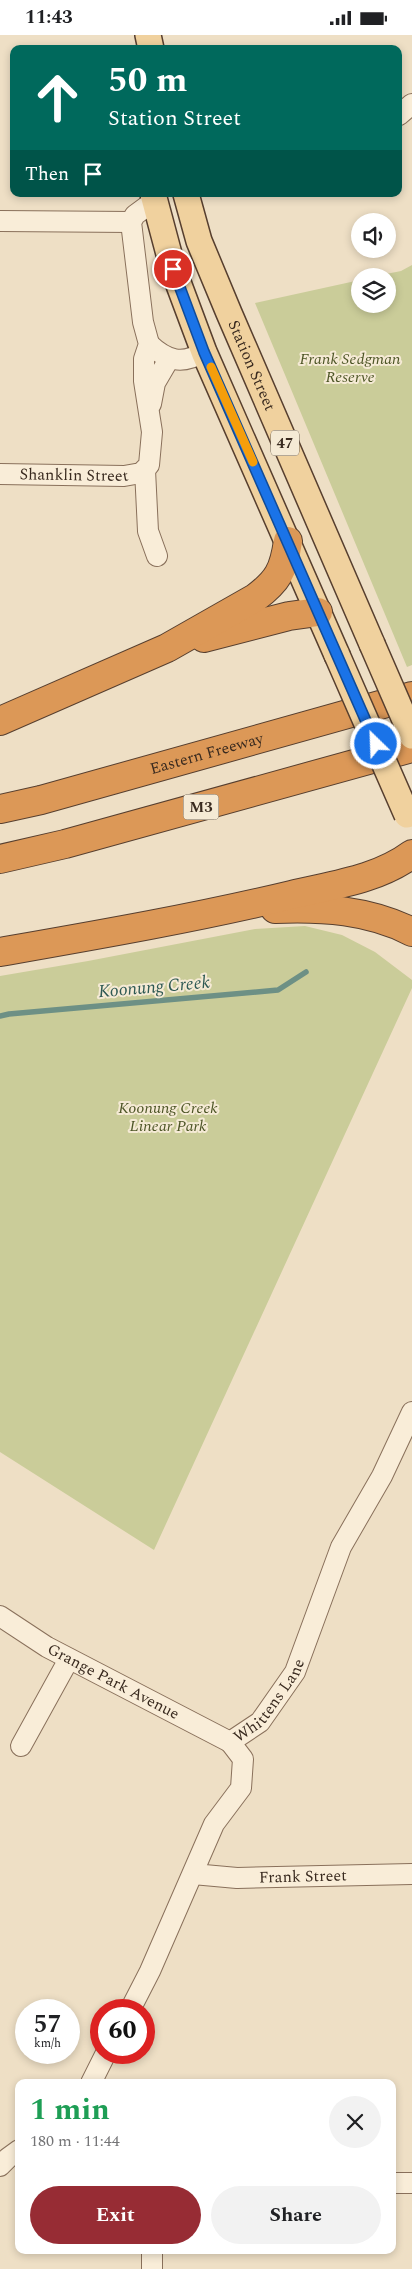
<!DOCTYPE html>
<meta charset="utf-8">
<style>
body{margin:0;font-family:Spectral,serif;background:#f2f2f2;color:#202124;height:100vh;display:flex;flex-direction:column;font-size:19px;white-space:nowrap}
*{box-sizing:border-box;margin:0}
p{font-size:16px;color:#757577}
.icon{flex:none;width:28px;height:28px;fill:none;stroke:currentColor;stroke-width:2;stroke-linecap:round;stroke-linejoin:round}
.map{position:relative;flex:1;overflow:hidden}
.details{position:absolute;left:15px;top:2044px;width:381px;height:175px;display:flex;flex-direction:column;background:#fff;border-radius:10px;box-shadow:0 2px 8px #0003}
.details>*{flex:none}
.banner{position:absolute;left:10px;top:10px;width:392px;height:152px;border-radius:10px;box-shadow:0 2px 8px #0003;background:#00695c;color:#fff;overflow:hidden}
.fabs{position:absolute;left:351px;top:178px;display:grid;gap:10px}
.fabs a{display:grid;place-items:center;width:45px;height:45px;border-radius:50%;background:#fff;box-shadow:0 2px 8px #0003;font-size:25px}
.speed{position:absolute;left:15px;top:1964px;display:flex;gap:10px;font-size:25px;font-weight:700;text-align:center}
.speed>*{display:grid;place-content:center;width:65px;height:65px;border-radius:50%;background:#fff;box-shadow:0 2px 8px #0003;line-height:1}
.speed small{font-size:12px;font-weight:400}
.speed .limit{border:8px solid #d22;background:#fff;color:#111}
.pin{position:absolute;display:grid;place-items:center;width:42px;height:42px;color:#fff;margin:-21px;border:2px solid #fff;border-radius:50%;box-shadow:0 1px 5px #0007}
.me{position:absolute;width:55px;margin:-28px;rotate:336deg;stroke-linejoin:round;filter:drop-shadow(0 0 4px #0008)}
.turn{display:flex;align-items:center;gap:18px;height:105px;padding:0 15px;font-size:22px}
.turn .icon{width:65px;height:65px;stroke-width:2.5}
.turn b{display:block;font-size:35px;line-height:42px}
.then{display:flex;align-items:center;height:48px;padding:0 15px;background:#0003;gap:10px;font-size:19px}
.round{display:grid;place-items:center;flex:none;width:52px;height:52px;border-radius:26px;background:#f2f2f2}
.summary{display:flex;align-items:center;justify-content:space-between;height:85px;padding:0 15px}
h1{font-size:30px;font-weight:700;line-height:38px;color:#1e9e55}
.action{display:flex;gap:10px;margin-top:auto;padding:10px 15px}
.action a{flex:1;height:58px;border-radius:30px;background:#972c34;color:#fff;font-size:20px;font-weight:700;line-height:58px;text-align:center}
.action a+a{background:#f2f2f2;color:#202124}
.status{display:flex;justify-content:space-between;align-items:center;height:35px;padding:0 25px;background:#fff;direction:ltr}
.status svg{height:14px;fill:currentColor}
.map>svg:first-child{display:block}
</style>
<div class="status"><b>11:43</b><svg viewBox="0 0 49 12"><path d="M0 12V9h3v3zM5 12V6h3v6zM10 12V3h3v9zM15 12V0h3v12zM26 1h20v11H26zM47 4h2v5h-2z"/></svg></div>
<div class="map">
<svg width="412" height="2234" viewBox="0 0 412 2234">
<rect width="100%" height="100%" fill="#eedfc5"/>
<path fill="#cacc99" d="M412,230V630L407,632L255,268L360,245V269H388V241H376L401,236Z
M305,891L342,900L375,917L412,945V953L154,1515L0,1417V941L88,926L255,894Z"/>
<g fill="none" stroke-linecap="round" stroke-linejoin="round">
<path stroke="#6d9085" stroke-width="5.5" d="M0,981L9,979L278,955L306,937"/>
<g stroke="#89705b" stroke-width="22">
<g id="minor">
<path d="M399,80L412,69"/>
<path d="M0,186L131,187"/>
<path d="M149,309C167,326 182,330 204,317"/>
<path d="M151,369L155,348L169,324"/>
<path d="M145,435L148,496L157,521"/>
<path id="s1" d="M0,439L124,441L141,438L149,430L152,397L144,346V324L149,309L143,287L131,187L135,180L154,166"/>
<path id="s2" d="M0,1581L47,1612L230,1707"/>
<path d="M21,1711L69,1624"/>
<path id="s3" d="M193,1839L237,1843L412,1839"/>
<path id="s4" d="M130,1975L150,1936L214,1789L241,1753L243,1724L230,1707L260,1687L295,1637L341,1512L382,1441L412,1377"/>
<path d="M91,2048L106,2018"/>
<path d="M0,2131L8,2123L19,2115"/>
<path d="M392,2148H412"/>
<path d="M152,2215V2234"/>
</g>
</g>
<g stroke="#573f2f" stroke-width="28">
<g id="major">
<path d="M148,0L151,14"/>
<path d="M153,159L173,234L204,317L337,620"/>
<path id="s5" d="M186,159L199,206L229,278L372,609"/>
</g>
</g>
<g stroke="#573f2f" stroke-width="30">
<g id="highway">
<path d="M204,603L289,581L318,577"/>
<path d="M0,686L167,613L255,563C278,546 284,535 288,506"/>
<path id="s6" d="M0,774L41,765L412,661"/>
<path d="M0,824L65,809L412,713"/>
<path d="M275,874C321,872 370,875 412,897"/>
<path d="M0,917C97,900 195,883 291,860C332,850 377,845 412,819"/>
</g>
</g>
<use href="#minor" stroke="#f9edd8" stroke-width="20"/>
<use href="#major" stroke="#f0d19e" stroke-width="25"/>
<use href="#highway" stroke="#dc9857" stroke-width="28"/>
<g stroke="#573f2f" stroke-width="28" stroke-linecap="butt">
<path id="major-bridge" d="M372,609L412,701
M337,620L407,780"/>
</g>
<use href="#major-bridge" stroke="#f0d19e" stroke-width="25"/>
</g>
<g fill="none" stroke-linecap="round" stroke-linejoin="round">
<g stroke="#114b97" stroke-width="12">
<path id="route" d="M173,234L204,317L376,709"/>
</g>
<use href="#route" stroke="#1a73e8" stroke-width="9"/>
<path stroke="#f59e0b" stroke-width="9" d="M211,332L253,427"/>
</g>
<g text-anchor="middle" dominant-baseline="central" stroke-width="4" stroke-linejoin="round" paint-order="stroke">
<g fill="#f5ead5" stroke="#716456" stroke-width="1">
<rect x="271" y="395.5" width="28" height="25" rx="4"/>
<rect x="183.5" y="759.5" width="35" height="25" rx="4"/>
</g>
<g font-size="15" font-weight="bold" fill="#392a1f">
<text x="285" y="408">47</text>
<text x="201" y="772">M3</text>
</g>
<g font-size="16" font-style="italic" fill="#4d5526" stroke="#f5ead5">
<text x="350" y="324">Frank Sedgman<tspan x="350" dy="18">Reserve</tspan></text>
<text x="168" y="1073">Koonung Creek<tspan x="168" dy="18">Linear Park</tspan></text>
</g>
<g font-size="16" fill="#392a1f" stroke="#f5ead5">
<text stroke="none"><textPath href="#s5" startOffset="184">Station Street</textPath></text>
<text stroke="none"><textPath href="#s1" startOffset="74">Shanklin Street</textPath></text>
<text stroke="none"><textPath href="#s6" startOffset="214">Eastern Freeway</textPath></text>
<text stroke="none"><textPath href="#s2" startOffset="131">Grange Park Avenue</textPath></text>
<text stroke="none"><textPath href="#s4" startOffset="358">Whittens Lane</textPath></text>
<text stroke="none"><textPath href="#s3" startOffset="110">Frank Street</textPath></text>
</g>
<g font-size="18" font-style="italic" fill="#2e5953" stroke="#f5ead5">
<text transform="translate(154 952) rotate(-5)">Koonung Creek</text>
</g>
</g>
</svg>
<div class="fabs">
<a><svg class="icon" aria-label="sound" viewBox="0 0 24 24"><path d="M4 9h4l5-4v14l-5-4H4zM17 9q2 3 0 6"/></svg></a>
<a><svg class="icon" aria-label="layers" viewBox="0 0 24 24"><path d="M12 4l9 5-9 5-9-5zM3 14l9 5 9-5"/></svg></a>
</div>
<div class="speed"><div>57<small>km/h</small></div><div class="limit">60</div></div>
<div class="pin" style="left:173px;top:234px;background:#d93025"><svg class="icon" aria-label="arrive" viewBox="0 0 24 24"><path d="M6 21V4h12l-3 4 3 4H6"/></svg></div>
<svg class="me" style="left:376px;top:709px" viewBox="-20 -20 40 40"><circle r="17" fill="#1a73e8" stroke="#fff" stroke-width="3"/><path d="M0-11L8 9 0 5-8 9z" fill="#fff"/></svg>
<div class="banner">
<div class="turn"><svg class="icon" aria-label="ahead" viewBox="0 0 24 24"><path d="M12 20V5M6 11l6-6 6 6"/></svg><div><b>50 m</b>Station Street</div></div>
<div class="then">Then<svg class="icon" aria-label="arrive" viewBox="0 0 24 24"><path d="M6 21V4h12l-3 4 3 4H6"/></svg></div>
</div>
<section class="details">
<div class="summary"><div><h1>1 min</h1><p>180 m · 11:44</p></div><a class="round"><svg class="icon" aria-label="close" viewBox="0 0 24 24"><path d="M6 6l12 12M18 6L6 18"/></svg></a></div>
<div class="action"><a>Exit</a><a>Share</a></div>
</section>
</div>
